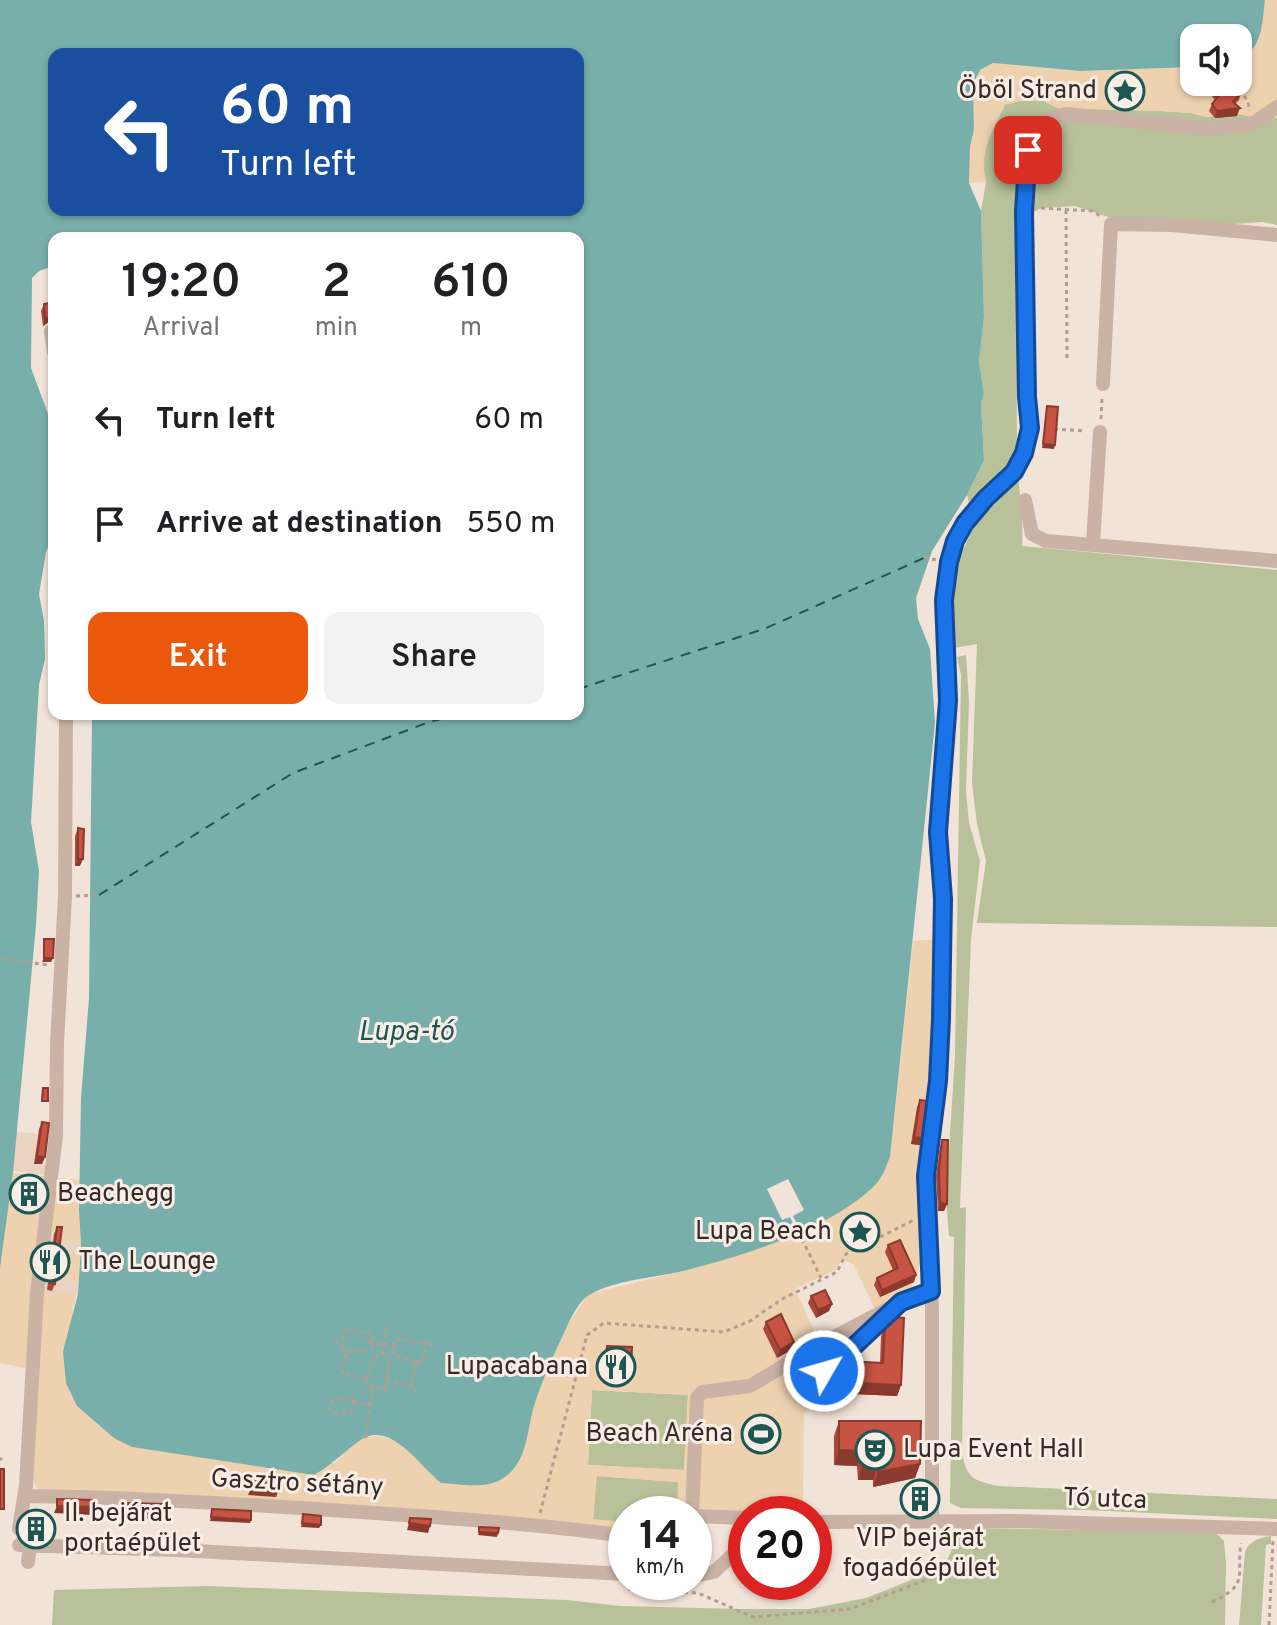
<!DOCTYPE html>
<meta charset="utf-8">
<style>
body{margin:0;font-family:Overpass,sans-serif;background:#f2f2f2;color:#202124;height:100vh;display:flex;flex-direction:column;font-size:30px;white-space:nowrap}
*{box-sizing:border-box;margin:0}
p{font-size:26px;color:#757577}
.icon{flex:none;width:44px;height:44px;fill:none;stroke:currentColor;stroke-width:2;stroke-linecap:round;stroke-linejoin:round}
.map{position:relative;flex:1;overflow:hidden}
.side{position:absolute;left:48px;top:232px;width:536px;height:488px;display:flex;flex-direction:column;background:#fff;border-radius:16px;box-shadow:0 2px 6px #0004}
.side>*{flex:none}
.banner{position:absolute;left:48px;top:48px;width:536px;height:168px;border-radius:16px;box-shadow:0 2px 6px #0004;background:#1a4fa0;color:#fff;overflow:hidden}
.fabs{position:absolute;left:1180px;top:24px;display:grid;gap:16px}
.fabs a{display:grid;place-items:center;width:72px;height:72px;border-radius:16px;background:#fff;box-shadow:0 2px 6px #0004;font-size:40px}
.speed{position:absolute;left:608px;top:1496px;display:flex;gap:16px;font-size:40px;font-weight:700;text-align:center}
.speed>*{display:grid;place-content:center;width:104px;height:104px;border-radius:50%;background:#fff;box-shadow:0 2px 6px #0004;line-height:1}
.speed small{font-size:20px;font-weight:400}
.speed .limit{border:12px solid #d22;background:#fff;color:#111}
.pin{position:absolute;display:grid;place-items:center;width:68px;height:68px;color:#fff;margin:-34px;border-radius:16px;box-shadow:0 4px 12px #0006}
.me{position:absolute;width:88px;margin:-44px;rotate:52deg;stroke-linejoin:round;filter:drop-shadow(0 0 6px #0008)}
.turn{display:flex;align-items:center;gap:28px;height:168px;padding:0 40px;font-size:36px}
.turn .icon{width:104px;height:104px;stroke-width:2.5}
.turn b{display:block;font-size:56px;line-height:68px}
.eta{display:flex;justify-content:space-evenly;align-items:center;height:136px;text-align:center}
.eta b{font-size:48px;font-weight:600;line-height:56px}
.primary-button{display:flex;gap:16px;margin-top:auto;padding:16px 40px}
.primary-button a{flex:1;height:92px;border-radius:16px;background:#ea580c;color:#fff;font-size:32px;font-weight:600;line-height:92px;text-align:center}
.primary-button a+a{background:#f2f2f2;color:#202124}
ul{padding:0;list-style:none}
li{display:flex;align-items:center;gap:24px;height:104px;padding:0 40px}
li div{flex:1}
li b{display:block;font-size:30px}
li em{font-style:normal}
.map>svg:first-child{display:block}
</style>
<div class="map">
<svg width="1277" height="1625" viewBox="0 0 1277 1625">
<rect width="100%" height="100%" fill="#f2e3d9"/>
<path fill="#b8c199" d="M1020,101H1043L1058,108L1160,111L1191,113L1207,117L1232,113L1260,118H1277V225L1263,222L1148,230L1075,206L1041,208L1018,222C1018,297 1016,373 1017,449C1017,481 1024,515 1022,546L1277,570V927L977,923L986,861L977,824L972,783L977,644L953,648L950,632L954,578L957,562L975,525L967,495L984,460L981,403L984,394L979,362L984,317L981,211L986,182L983,168L985,145L1005,104Z
M966,655L969,701L966,791L969,823L980,861L971,939L960,1208L966,1207L962,1453C967,1479 973,1480 998,1486L1277,1499V1519L1086,1510L961,1508L950,1503L954,1237L949,1236L946,1197L955,1056L961,675L957,657Z
M592,1390L688,1395L684,1470L588,1465Z
M596,1476L679,1482L677,1514H626V1522L593,1520Z
M964,1528L1215,1532L1224,1541L1226,1564L1225,1625H52L54,1590L207,1586L567,1600L621,1606L740,1609H809L866,1598L909,1581L948,1558L961,1529Z
M1271,1536V1544L1266,1545L1261,1625H1239L1245,1552C1249,1541 1259,1538 1271,1536Z"/>
<path fill="#eed1af" fill-rule="evenodd" d="M1265,0H1277V118H1260L1232,113L1207,117L1191,113L1160,111L1058,108L1043,101H1020L1005,105C992,131 979,152 986,182L969,183L970,147L974,129L973,84L980,70L993,63L1080,71L1194,67V82H1238V59C1263,50 1262,23 1265,0Z
M939,939L923,1243C916,1289 916,1289 875,1310L854,1265L842,1259L835,1270L795,1289L826,1356L818,1380V1404L808,1409L804,1415L803,1514H677L678,1482L597,1476L593,1519L626,1522V1533L417,1509L44,1491L37,1488L32,1478L34,1370L0,1363V1268L13,1173L80,1180C78,1224 86,1269 72,1311L132,1447L335,1463C343,1455 354,1441 364,1438C392,1428 420,1457 433,1477L514,1470C525,1449 527,1428 534,1406C546,1367 564,1328 588,1294L682,1271L772,1244L829,1218L858,1199L878,1182L890,1157L913,941ZM592,1390L688,1395L684,1470L588,1465Z"/>
<path fill="#ead3c0" d="M10,1131L37,1134L35,1163L52,1166L51,1175L0,1170V1158Z
M45,1230L60,1232V1240L119,1248L118,1259L71,1253L68,1280L116,1287L114,1299L57,1292L54,1296L37,1293Z"/>
<path fill="#78afab" fill-rule="evenodd" d="M0,0H1265C1262,23 1263,50 1238,59V38H1194V67L1080,71L993,63L980,70L973,84L974,129L970,147L969,183L981,211L984,317L979,362L984,394L981,403L984,460L967,495L932,551L916,598L918,619L930,649L935,723L890,1157C886,1166 883,1177 876,1184C834,1228 738,1258 679,1272C651,1278 616,1280 591,1294C578,1300 570,1321 564,1333C553,1356 542,1381 534,1406C526,1433 528,1465 500,1480C484,1489 458,1484 441,1483C421,1468 390,1418 359,1441C343,1453 331,1465 314,1475L132,1447L114,1438L77,1406L66,1383L63,1351L78,1294L81,1246L79,1209L81,1098L89,998L92,714H578V238H54V266L39,271L32,278L31,368L54,430V533L46,552L39,594L44,621L45,659L39,685L31,822L39,871L36,925L13,1173L0,1268ZM54,54H578V210H54Z"/>
<path fill="#f2e3d9" d="M788,1179L804,1210L793,1216L802,1234L799,1236L790,1217L782,1220L767,1189Z"/>
<g fill="none" stroke-linecap="round" stroke-linejoin="round">
<path stroke="#1c5754" stroke-width="2" stroke-dasharray="10 8" stroke-linecap="butt" d="M578,689L764,629L924,558
M99,895L293,773L432,721L464,714"/>
<path stroke="#b59c90" stroke-width="3" stroke-dasharray="4 4" stroke-linecap="butt" d="M1236,82L1248,102L1250,111
M1041,208L1092,211L1102,217
M1066,210L1067,360
M1101,419L1102,398
M1054,429L1086,431
M924,558L937,560
M76,896L99,895
M3,959L49,965
M802,1239L821,1278
M334,1341L342,1343
M368,1342L400,1347
M347,1351L368,1350L373,1346L372,1335L366,1332L345,1330L341,1350L347,1351L342,1374L367,1378L366,1385L385,1389L386,1381L411,1385L418,1396
M382,1354L388,1323
M416,1362H423L426,1339
M367,1378L373,1357L385,1354L389,1360L386,1381
M411,1385L416,1362L394,1355L392,1350L394,1342L400,1339L435,1345
M355,1402L349,1397L333,1400L329,1408L337,1414L352,1410L355,1402L369,1405
M366,1438L373,1386
M0,1458L2,1460
M540,1513L587,1335L604,1323L724,1332L750,1321L782,1299L837,1272L846,1254L916,1219
M628,1589L698,1593L753,1617L850,1609L952,1570L973,1555L982,1535
M1212,1602C1250,1584 1236,1577 1241,1543
M1269,1625L1273,1541"/>
<path stroke="#cab2a5" stroke-width="14" d="M51,331L54,352
M1103,384L1111,224L1172,225L1277,235
M1025,500L1032,534L1046,541L1277,561
M1093,544L1100,432
M817,1346L811,1355L816,1368L824,1371L832,1367L890,1314
M24,1496C121,1497 219,1503 316,1509C420,1516 523,1522 626,1536
M692,1514L697,1398L702,1392L750,1386L817,1346L901,1302L931,1291
M694,1516L746,1518
M932,1520V1310L926,1176L938,1081L941,1019L943,899L938,832L948,701L944,600L949,562L965,523L986,498L1014,472L1024,453L1030,428L1027,397L1024,211L1028,150L1036,132L1048,119L1066,114L1211,129L1252,124L1277,107
M814,1522L1015,1521L1277,1529
M19,1529L26,1485L37,1293L56,1135L57,1044L65,896L66,714
M19,1545L177,1550L626,1574
M28,1562L30,1545
M694,1576L714,1572L746,1542"/>
</g>
<path fill="#ab4739" d="M1215,89L1241,93L1239,100L1235,104L1237,116L1215,118L1209,111L1212,104L1215,99L1212,97Z
M54,302V323L50,321L43,326L41,311L44,304Z
M78,828L80,866H75V836Z
M920,1100L922,1138L920,1145L911,1144L917,1107Z
M42,1122L45,1157L42,1164H34L39,1129Z
M942,1140L947,1204L944,1211H938L936,1176L940,1147Z
M27,1177L34,1204L22,1203L24,1184Z
M57,1227L55,1284L52,1291L47,1290L54,1234Z
M888,1245L914,1282L880,1297L874,1285L877,1278L893,1270L885,1252Z
M811,1296L832,1304L829,1311L816,1318L808,1303Z
M766,1322L791,1350L777,1358L763,1329Z
M885,1325L901,1385L897,1396L832,1393V1378L836,1367L880,1363L881,1336Z
M607,1346L631,1373L628,1380L603,1379L604,1353Z
M839,1421L920,1464L915,1478L873,1487V1480H858L857,1466L834,1465V1436Z"/>
<path fill="#8b3a2e" d="M1240,108L1237,116L1215,118L1217,111Z
M53,314L50,321L43,326L45,319Z
M1043,444L1055,445L1054,449L1042,448Z
M78,859H83L80,866H75Z
M44,958H53L51,962H42Z
M914,1137L922,1138L920,1145L911,1144Z
M37,1156L45,1157L42,1164H34Z
M24,1195L37,1197L34,1204L22,1203Z
M940,1203L947,1204L944,1211H938Z
M916,1275L914,1282L880,1297L882,1290Z
M832,1304L829,1311L816,1318L818,1310Z
M794,1342L791,1350L777,1358L780,1350Z
M606,1372L631,1373L628,1380L603,1379Z
M836,1382L901,1385L897,1396L832,1393Z
M839,1450L862,1451L857,1466L834,1465Z
M920,1464L915,1478L873,1487L878,1472Z
M863,1465H878L873,1480H858Z
M251,1488L279,1489L276,1497L248,1495Z
M57,1506L94,1507L92,1515L54,1513Z
M127,1513H163L161,1519L125,1518Z
M211,1517L251,1520L250,1523L210,1521Z
M302,1523L321,1525L319,1528L301,1527Z
M409,1523L430,1526L428,1533L407,1530Z
M479,1532L498,1533L497,1537L478,1535Z"/>
<path fill="#c75342" stroke="#8b3a2e" stroke-width="2" d="M1221,82H1231L1241,93L1233,102L1240,108L1217,111L1212,104L1220,94L1215,89Z
M54,302V314L45,319L44,304Z
M1047,406L1058,407L1055,445L1043,444Z
M78,828L84,829L83,859H78Z
M44,939H54L53,958H44Z
M43,1088H48V1101H42Z
M920,1100L927,1101L922,1138L914,1137Z
M42,1122L49,1123L45,1157L37,1156Z
M942,1140H948L947,1204L940,1203L939,1169Z
M27,1177L39,1179L37,1197L24,1195Z
M57,1227H62L55,1284L50,1283Z
M900,1240L916,1275L882,1290L877,1278L898,1268L888,1245Z
M825,1290L832,1304L818,1310L811,1296Z
M781,1314L794,1342L780,1350L766,1322Z
M893,1317L904,1318L901,1385L836,1382V1367L845,1361L883,1363L885,1325Z
M607,1346L632,1347L631,1373L606,1372Z
M839,1421H921L920,1464L878,1472V1465H863L862,1451L839,1450Z
M0,1469H4V1509H0Z
M251,1479H279V1489L251,1488Z
M57,1499L95,1500L94,1507L57,1506Z
M128,1503L164,1504L163,1513H127Z
M212,1509L251,1511V1520L211,1517Z
M303,1514L321,1516V1525L302,1523Z
M410,1518L431,1519L430,1526L409,1523Z
M479,1527L499,1528L498,1533L479,1532Z"/>
<g fill="none" stroke-linecap="round" stroke-linejoin="round">
<g stroke="#114b97" stroke-width="20">
<path id="route" d="M824,1371L832,1367L901,1302L931,1291L926,1176L938,1081L941,1019L943,899L938,832L948,701L944,600L949,562L955,541L965,523L986,498L1014,472L1024,453L1030,428L1027,397L1024,211L1028,150"/>
</g>
<use href="#route" stroke="#1a73e8" stroke-width="14"/>
</g>
<defs>
<g id="sight-ring" transform="scale(2)"><circle r="9.5" fill="#f9eee6" stroke="#1c5754" stroke-width="1.5"/><path d="M0-6L1.8-2.2L6-1.7L2.9 1.2L3.7 5.4L0 3.3L-3.7 5.4L-2.9 1.2L-6-1.7L-1.8-2.2Z" fill="#1c5754"/></g>
<g id="building-ring" transform="scale(2)"><circle r="9.5" fill="#f9eee6" stroke="#1c5754" stroke-width="1.5"/><path d="M-4-6H4V6H1V3H-1V6H-4ZM-2.5-4.3h1.7v1.8h-1.7ZM.8-4.3h1.7v1.8H.8ZM-2.5-1h1.7V.8h-1.7ZM.8-1h1.7V.8H.8Z" fill="#1c5754"/></g>
<g id="restaurant-ring" transform="scale(2)"><circle r="9.5" fill="#f9eee6" stroke="#1c5754" stroke-width="1.5"/><path d="M-5-6h1v4h1v-4h1v4h1v-4h1v5L-1.5 .5V6h-2V.5L-5-1ZM5-6V6H3V1.5H1.5Q1.5-4 5-6Z" fill="#1c5754"/></g>
<g id="stadium-ring" transform="scale(2)"><circle r="9.5" fill="#f9eee6" stroke="#1c5754" stroke-width="1.5"/><path d="M0-5a6.5 5 0 1 0 0 10a6.5 5 0 1 0 0-10ZM-3.5-1.8h7v3.6h-7Z" fill="#1c5754"/></g>
<g id="theatre-ring" transform="scale(2)"><circle r="9.5" fill="#f9eee6" stroke="#1c5754" stroke-width="1.5"/><path d="M-5-5.5Q0-4 5-5.5V0Q5 5 0 6Q-5 5-5 0ZM-3.3-2.5H-1v1.5H-3.3ZM1-2.5H3.3v1.5H1ZM-2.8 1Q0 5.5 2.8 1Z" fill="#1c5754"/></g>
</defs>
<g fill-rule="evenodd">
<use href="#sight-ring" x="1125" y="91"/>
<use href="#building-ring" x="29" y="1194"/>
<use href="#sight-ring" x="860" y="1232"/>
<use href="#restaurant-ring" x="50" y="1262"/>
<use href="#restaurant-ring" x="616" y="1367"/>
<use href="#stadium-ring" x="761" y="1434"/>
<use href="#theatre-ring" x="875" y="1450"/>
<use href="#building-ring" x="920" y="1499"/>
<use href="#building-ring" x="36" y="1529"/>
</g>
<g text-anchor="middle" dominant-baseline="central" stroke-width="6" stroke-linejoin="round" paint-order="stroke">
<g font-size="26" fill="#352a27" stroke="#f9eee6" text-anchor="end">
<text x="1097" y="91">Öböl Strand</text>
<text x="57" y="1194" text-anchor="start">Beachegg</text>
<text x="832" y="1232">Lupa Beach</text>
<text x="78" y="1262" text-anchor="start">The Lounge</text>
<text x="588" y="1367">Lupacabana</text>
<text x="733" y="1434">Beach Aréna</text>
<text x="903" y="1450" text-anchor="start">Lupa Event Hall</text>
<text x="64" y="1514" text-anchor="start">II. bejárat<tspan x="64" dy="30">portaépület</tspan></text>
<text x="920" y="1539" text-anchor="middle">VIP bejárat<tspan x="920" dy="30">fogadóépület</tspan></text>
</g>
<g font-size="26" fill="#352a27" stroke="#f9eee6">
<text transform="translate(297 1484) rotate(3)">Gasztro sétány</text>
<text transform="translate(1105 1500) rotate(2)">Tó utca</text>
</g>
<g font-size="28" font-style="italic" fill="#1c5754" stroke="#f9eee6">
<text x="406" y="1033">Lupa-tó</text>
</g>
</g>
</svg>
<div class="fabs">
<a><svg class="icon" aria-label="sound" viewBox="0 0 24 24"><path d="M4 9h4l5-4v14l-5-4H4zM17 9q2 3 0 6"/></svg></a>
</div>
<div class="speed"><div>14<small>km/h</small></div><div class="limit">20</div></div>
<div class="pin" style="left:1028px;top:150px;background:#d93025"><svg class="icon" aria-label="arrive" viewBox="0 0 24 24"><path d="M6 21V4h12l-3 4 3 4H6"/></svg></div>
<svg class="me" style="left:824px;top:1371px" viewBox="-20 -20 40 40"><circle r="17" fill="#1a73e8" stroke="#fff" stroke-width="3"/><path d="M0-11L8 9 0 5-8 9z" fill="#fff"/></svg>
<div class="banner">
<div class="turn"><svg class="icon" aria-label="left" viewBox="0 0 24 24"><path d="M17 20v-9H6M10 6l-5 5 5 5"/></svg><div><b>60 m</b>Turn left</div></div>
</div>
<section class="side">
<div class="eta">
<div><b>19:20</b><p>Arrival</p></div>
<div><b>2</b><p>min</p></div>
<div><b>610</b><p>m</p></div>
</div>
<ul>
<li><svg class="icon" aria-label="left" viewBox="0 0 24 24"><path d="M17 20v-9H6M10 6l-5 5 5 5"/></svg><div><b>Turn left</b></div><em>60 m</em></li>
<li><svg class="icon" aria-label="arrive" viewBox="0 0 24 24"><path d="M6 21V4h12l-3 4 3 4H6"/></svg><div><b>Arrive at destination</b></div><em>550 m</em></li>
</ul>
<div class="primary-button"><a>Exit</a><a>Share</a></div>
</section>
</div>
